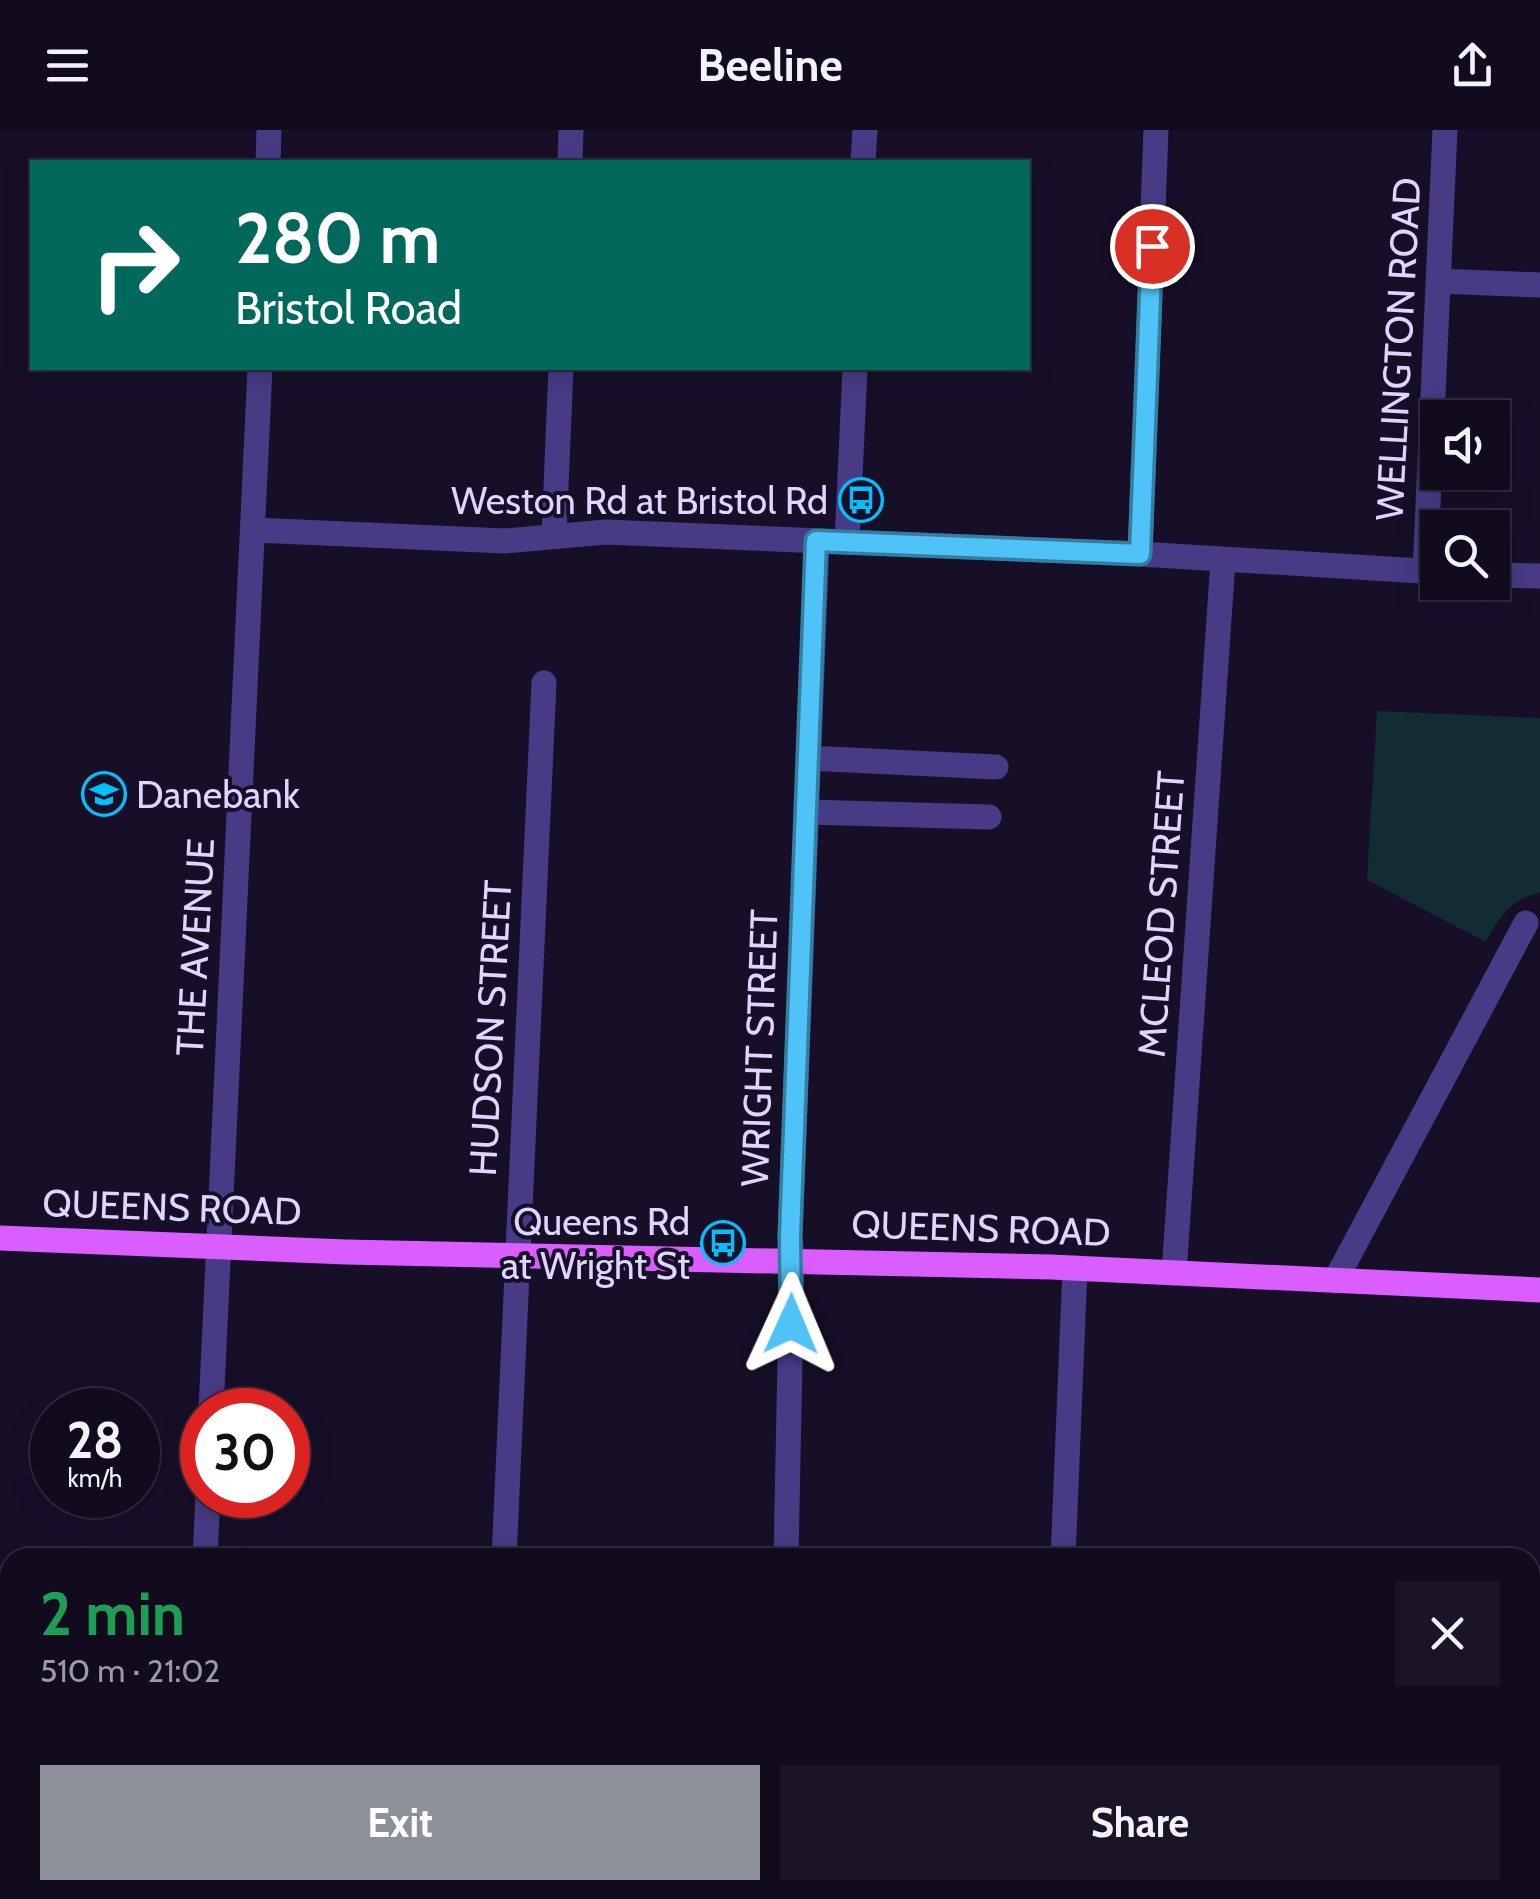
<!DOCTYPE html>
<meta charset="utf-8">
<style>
body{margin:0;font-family:Cabin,sans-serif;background:#1a1426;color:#f1f3f6;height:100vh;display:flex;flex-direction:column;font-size:38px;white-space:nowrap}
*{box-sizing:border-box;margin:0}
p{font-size:32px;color:#9c9ba4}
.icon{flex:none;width:55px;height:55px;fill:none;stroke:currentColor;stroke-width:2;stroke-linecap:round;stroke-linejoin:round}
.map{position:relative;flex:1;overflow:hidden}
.side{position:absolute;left:0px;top:1418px;width:1540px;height:352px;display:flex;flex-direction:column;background:#110b1d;border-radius:30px 30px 0 0;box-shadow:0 5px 25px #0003,0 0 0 2px #302b3b}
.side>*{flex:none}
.hud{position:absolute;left:30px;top:30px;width:1000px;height:210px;border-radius:0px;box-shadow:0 5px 25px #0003,0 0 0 2px #302b3b;background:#00695c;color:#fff;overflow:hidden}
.buttons{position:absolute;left:1420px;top:270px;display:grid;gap:20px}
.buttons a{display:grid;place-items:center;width:90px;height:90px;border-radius:0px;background:#110b1d;box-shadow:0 5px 25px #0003,0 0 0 2px #302b3b;font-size:50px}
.speed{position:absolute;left:30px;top:1258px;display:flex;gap:20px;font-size:50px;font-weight:700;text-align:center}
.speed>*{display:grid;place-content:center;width:130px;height:130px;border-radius:50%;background:#110b1d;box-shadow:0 5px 25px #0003,0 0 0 2px #302b3b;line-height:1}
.speed small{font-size:25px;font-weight:400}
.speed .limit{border:15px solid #d22;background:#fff;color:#111}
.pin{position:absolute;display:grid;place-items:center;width:85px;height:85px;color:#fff;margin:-42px;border:5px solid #fff;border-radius:50%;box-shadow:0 2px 10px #0007}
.me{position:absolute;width:110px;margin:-55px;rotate:1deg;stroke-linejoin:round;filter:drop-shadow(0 0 8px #0008)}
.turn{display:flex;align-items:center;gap:35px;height:210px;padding:0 40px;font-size:45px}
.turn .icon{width:130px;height:130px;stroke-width:2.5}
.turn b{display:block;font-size:70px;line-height:85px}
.round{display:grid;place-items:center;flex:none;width:105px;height:105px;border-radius:0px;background:#1a1426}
.summary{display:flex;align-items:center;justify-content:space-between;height:170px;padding:0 40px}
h1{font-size:60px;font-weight:700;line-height:75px;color:#1e9e55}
.action{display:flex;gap:20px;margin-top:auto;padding:20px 40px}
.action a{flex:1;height:115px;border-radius:0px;background:#8c9099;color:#fff;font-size:40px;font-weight:700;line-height:115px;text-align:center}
.action a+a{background:#1a1426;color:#f1f3f6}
header{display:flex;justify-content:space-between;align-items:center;height:130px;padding:0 40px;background:#110b1d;font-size:45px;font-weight:700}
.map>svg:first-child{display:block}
</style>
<header><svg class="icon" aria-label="menu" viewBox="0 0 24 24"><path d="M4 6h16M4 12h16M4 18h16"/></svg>Beeline<svg class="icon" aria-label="share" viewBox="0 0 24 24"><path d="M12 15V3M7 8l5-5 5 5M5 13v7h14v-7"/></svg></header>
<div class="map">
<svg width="1540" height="1769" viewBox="0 0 1540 1769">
<rect width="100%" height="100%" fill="#170f27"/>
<path fill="#122d31" d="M1377,581L1540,588V762C1510,771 1500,785 1486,812L1367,750Z"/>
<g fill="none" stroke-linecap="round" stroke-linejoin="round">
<path stroke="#483b86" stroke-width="25" d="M268,32L269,0
M570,32L571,0
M863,32L865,0
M1438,151L1540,155
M254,400L505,411L606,402L1140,424L1438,442
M554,405L561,238
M847,412L855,238
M1140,424L1156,0
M1425,442L1445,0
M1492,445L1540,446
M808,628L996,637
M806,682L989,687
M1174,1143L1223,431
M1335,1151L1526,793
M211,1280L260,238
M205,1428L208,1365
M504,1428L544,553
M786,1428L792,1130L790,1106L817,411
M1063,1428L1075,1138
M1530,1530L1540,1531
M190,1769L191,1760
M488,1769V1760
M770,1769V1760
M1049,1769V1760"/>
<path stroke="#da5dff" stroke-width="25" d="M0,1108L346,1122L1051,1137L1540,1160"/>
</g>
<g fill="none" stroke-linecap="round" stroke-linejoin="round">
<g stroke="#337fa1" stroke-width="25">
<path id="route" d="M791,1194L790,1106L816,411L1140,424L1152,116"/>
</g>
<use href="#route" stroke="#4fc3f7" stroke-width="18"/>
</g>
<defs>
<g id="bus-ring" transform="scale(2.25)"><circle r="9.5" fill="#170f27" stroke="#02c0fe" stroke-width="1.5"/><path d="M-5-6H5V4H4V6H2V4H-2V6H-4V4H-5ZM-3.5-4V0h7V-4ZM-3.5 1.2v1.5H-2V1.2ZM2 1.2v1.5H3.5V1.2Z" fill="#02c0fe"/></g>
<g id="school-ring" transform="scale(2.25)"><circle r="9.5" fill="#170f27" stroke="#02c0fe" stroke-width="1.5"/><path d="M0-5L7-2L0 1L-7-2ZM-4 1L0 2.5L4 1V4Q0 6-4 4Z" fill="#02c0fe"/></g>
</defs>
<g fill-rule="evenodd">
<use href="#bus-ring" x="861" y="370"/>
<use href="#school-ring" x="104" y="664"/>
<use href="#bus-ring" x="723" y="1113"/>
</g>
<g text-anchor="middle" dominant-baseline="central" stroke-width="8" stroke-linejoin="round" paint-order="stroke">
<g font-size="38" fill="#e0d5ff" stroke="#170f27">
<text transform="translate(1398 219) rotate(-87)">WELLINGTON ROAD</text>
<text transform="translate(1161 784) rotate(-86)">MCLEOD STREET</text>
<text transform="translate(195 817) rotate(-87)">THE AVENUE</text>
<text transform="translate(490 898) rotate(-87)">HUDSON STREET</text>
<text transform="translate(759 918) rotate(-88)">WRIGHT STREET</text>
<text transform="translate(172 1077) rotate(2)">QUEENS ROAD</text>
<text transform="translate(981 1098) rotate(2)">QUEENS ROAD</text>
</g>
<g font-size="38" fill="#e0d5ff" stroke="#170f27" text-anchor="end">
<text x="828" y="370">Weston Rd at Bristol Rd</text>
<text x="136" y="664" text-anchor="start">Danebank</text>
<text x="690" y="1091">Queens Rd<tspan x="690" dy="44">at Wright St</tspan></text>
</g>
</g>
</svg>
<div class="buttons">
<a><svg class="icon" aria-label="sound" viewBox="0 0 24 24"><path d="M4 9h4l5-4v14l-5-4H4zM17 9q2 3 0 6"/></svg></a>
<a><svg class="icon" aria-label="search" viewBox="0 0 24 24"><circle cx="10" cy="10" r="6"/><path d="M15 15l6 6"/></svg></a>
</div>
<div class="speed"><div>28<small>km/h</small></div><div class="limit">30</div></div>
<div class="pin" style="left:1152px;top:116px;background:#d93025"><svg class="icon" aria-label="arrive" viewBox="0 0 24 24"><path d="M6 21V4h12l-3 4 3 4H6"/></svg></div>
<svg class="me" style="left:791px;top:1194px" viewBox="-20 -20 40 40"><path d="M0-17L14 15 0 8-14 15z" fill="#4fc3f7" stroke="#fff" stroke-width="4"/></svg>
<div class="hud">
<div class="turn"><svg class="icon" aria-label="right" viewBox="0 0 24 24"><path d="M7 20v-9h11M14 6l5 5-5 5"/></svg><div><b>280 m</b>Bristol Road</div></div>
</div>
<section class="side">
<div class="summary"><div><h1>2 min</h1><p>510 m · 21:02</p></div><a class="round"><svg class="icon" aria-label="close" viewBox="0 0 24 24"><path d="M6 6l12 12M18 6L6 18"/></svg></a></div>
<div class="action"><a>Exit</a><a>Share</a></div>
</section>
</div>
